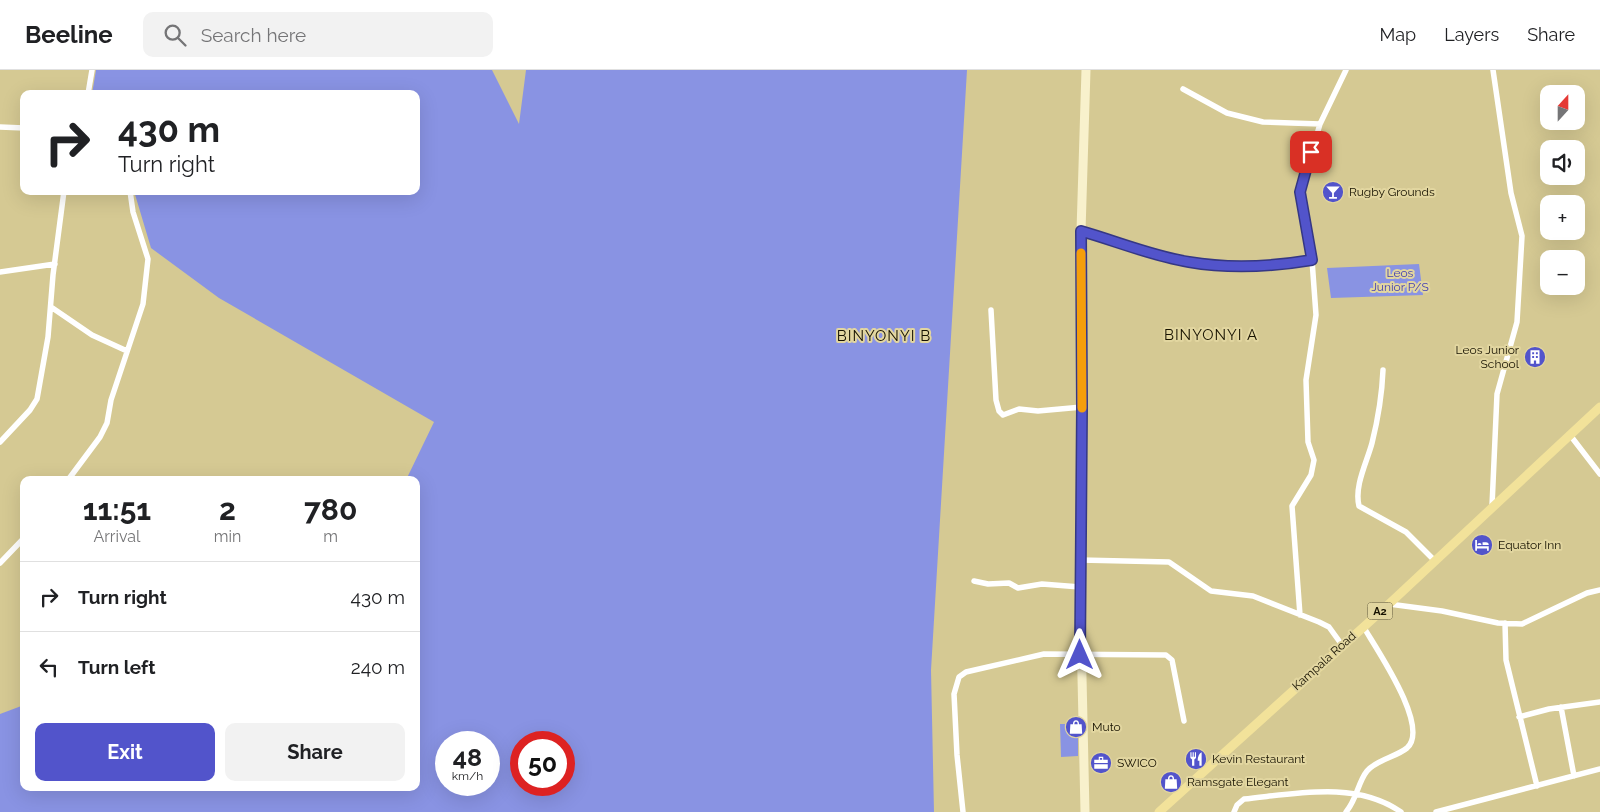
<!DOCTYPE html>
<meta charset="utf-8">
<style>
body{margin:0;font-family:Raleway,sans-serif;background:#f2f2f2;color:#202124;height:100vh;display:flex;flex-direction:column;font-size:19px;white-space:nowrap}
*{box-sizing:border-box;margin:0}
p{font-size:16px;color:#757577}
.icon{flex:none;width:28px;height:28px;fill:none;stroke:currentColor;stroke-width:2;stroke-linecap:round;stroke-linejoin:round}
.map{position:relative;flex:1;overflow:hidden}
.side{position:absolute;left:20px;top:406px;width:400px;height:315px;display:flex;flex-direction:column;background:#fff;border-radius:10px;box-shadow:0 5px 20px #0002}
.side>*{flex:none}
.hud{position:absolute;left:20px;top:20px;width:400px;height:105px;border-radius:10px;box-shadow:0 5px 20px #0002;background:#fff;color:#202124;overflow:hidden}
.needle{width:32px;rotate:21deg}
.fabs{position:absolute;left:1540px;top:15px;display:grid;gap:10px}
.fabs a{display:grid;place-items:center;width:45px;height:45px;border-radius:10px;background:#fff;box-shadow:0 5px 20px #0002;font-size:25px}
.speed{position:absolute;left:435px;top:661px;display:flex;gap:10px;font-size:25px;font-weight:700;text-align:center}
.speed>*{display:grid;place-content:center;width:65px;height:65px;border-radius:50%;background:#fff;box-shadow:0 5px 20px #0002;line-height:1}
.speed small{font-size:12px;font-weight:400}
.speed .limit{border:8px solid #d22;background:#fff;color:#111}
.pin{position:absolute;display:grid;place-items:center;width:42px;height:42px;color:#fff;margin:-21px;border-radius:10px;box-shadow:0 2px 8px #0006}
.me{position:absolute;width:55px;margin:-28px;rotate:0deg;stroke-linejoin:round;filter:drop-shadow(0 0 4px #0008)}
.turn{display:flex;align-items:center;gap:18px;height:105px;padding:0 15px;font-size:22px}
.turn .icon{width:65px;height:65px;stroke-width:2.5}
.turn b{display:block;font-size:35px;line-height:42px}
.eta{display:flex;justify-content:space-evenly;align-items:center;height:85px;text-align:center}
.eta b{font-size:30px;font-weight:700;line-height:35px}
.action{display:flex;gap:10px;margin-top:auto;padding:10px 15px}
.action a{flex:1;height:58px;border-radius:10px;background:#5254cb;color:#fff;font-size:20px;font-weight:700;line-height:58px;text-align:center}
.action a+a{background:#f2f2f2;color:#202124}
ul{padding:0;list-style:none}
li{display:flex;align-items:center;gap:15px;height:70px;padding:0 15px;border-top:1px solid #e0e0e0}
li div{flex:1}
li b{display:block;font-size:19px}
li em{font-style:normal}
header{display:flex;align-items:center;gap:30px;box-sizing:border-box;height:70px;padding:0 25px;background:#fff;border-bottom:1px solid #e0e0e0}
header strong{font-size:24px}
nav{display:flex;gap:28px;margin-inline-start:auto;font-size:18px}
.search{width:350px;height:45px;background:#f2f2f2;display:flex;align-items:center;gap:12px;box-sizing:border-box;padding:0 18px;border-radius:10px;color:#757577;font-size:19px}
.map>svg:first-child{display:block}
</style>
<header>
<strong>Beeline</strong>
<div class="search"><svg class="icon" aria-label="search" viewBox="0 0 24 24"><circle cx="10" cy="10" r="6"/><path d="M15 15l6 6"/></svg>Search here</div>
<nav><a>Map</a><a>Layers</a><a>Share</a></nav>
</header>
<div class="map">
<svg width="1600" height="742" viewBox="0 0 1600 742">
<rect width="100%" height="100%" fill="#d5c993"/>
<path fill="#8993e3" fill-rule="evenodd" d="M96,0H492L519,54L526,0H967L931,600L934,742H0V644L24,635V718H416V410H406L434,352L219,228L151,178L134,121H416V24H92ZM446,672H489V715H446ZM521,672H564V715H521Z
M1419,194L1423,225L1331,228L1327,198Z
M1060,654H1073V661H1078V686L1061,687Z"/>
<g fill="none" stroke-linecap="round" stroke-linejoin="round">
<path stroke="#fff" stroke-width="5.5" d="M1183,19L1227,43L1263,52L1320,54
M88,24L92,0
M0,57L24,58
M1081,161C1116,171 1152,186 1189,192C1230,199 1270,197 1312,190
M0,202L55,194
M51,237L92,265L127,281
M991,240L996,330L999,341L1003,345L1019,339L1038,341L1082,337
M1383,300C1382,325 1378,349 1372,373C1367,392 1354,416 1359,436L1406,462L1434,490
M1570,365L1600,404
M0,372L30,340L37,329L48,267L53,205L64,121
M68,410L100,367L107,353L111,330L143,234L148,189L133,142L130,121
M1492,436L1497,324L1517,252L1522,166L1511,123L1493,0
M1080,490L1169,492L1211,521L1253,526L1319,552L1329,557L1342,575
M0,493L24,468
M974,511L988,514L1009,513L1018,518L1042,514L1080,517
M1389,534L1442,541L1498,553L1522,554L1587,523L1600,520
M1300,545L1292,436L1311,405L1314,390L1308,372L1306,310L1316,245L1312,190L1300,122L1320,54L1346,0
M1505,553L1506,590L1537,716
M1561,637L1574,706
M1519,647L1549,639L1600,632
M963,742L957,685L954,624L959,607L966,602L1044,584L1166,585L1172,590L1184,651
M1234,742L1237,735L1244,729C1294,724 1356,710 1401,742
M1346,742C1357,729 1358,712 1367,701C1376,690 1396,687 1407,678C1431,657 1375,577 1363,556
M1436,742L1600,699"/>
<path stroke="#f8f1cc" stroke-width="9" d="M1085,742L1080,517L1082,337L1081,161L1086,0"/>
<path stroke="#f2e29a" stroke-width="9" d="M1159,742L1389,534L1600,337"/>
</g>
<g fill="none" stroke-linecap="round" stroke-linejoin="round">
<g stroke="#353784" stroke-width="12">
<path id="route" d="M1080,585L1082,337L1081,161C1116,171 1152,186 1189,192C1230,199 1270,197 1312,190L1300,122L1311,82"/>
</g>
<use href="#route" stroke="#5254cb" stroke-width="9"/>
<path stroke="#f59e0b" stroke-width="9" d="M1081,183L1082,338"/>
</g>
<defs>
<g id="bar-disc" transform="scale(1.125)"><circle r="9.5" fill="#5254cb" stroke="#e2d6a0"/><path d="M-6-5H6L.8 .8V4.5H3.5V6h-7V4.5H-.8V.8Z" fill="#fff"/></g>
<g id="building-disc" transform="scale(1.125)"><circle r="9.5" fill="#5254cb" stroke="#e2d6a0"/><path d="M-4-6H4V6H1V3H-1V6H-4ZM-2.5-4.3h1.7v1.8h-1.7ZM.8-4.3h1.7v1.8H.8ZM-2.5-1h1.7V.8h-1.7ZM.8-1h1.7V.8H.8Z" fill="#fff"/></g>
<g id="hotel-disc" transform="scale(1.125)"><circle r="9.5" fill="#5254cb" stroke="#e2d6a0"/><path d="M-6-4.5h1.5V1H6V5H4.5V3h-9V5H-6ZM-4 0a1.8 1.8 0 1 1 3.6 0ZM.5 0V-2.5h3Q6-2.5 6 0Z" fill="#fff"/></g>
<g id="shop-disc" transform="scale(1.125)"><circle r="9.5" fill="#5254cb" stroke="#e2d6a0"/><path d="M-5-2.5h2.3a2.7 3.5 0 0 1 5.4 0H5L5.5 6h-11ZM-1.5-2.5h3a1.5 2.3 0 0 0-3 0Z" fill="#fff"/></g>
<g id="restaurant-disc" transform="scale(1.125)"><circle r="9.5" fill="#5254cb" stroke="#e2d6a0"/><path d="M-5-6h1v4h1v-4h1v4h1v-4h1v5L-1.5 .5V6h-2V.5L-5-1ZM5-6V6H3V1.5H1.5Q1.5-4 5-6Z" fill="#fff"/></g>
<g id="office-disc" transform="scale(1.125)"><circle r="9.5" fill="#5254cb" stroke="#e2d6a0"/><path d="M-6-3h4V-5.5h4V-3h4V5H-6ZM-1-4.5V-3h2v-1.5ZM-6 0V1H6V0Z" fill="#fff"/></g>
</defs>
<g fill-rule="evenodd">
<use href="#bar-disc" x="1333" y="122"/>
<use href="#building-disc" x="1535" y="287"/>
<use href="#hotel-disc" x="1482" y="475"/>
<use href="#shop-disc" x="1076" y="657"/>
<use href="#restaurant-disc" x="1196" y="689"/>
<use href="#office-disc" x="1101" y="693"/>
<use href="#shop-disc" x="1171" y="712"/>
</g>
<g text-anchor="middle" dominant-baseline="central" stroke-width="4" stroke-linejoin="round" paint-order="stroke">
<rect fill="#e2d6a0" stroke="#544d31" stroke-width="1" x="1367.5" y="532.5" width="25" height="17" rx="4"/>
<g font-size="11" font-weight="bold" fill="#171201">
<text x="1380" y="541">A2</text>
</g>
<g font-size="12" fill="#171201" stroke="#e2d6a0" text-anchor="start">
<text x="1349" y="122">Rugby Grounds</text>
<text x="1519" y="280" text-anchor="end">Leos Junior<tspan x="1519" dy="14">School</tspan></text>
<text x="1498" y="475">Equator Inn</text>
<text x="1092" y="657">Muto</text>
<text x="1212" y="689">Kevin Restaurant</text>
<text x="1117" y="693">SWICO</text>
<text x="1187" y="712">Ramsgate Elegant</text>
</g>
<g font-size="12" fill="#4340b2" stroke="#e2d6a0">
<text x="1400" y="203">Leos<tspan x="1400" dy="14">Junior P/S</tspan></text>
</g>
<g font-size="12" fill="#171201" stroke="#e2d6a0">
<text transform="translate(1324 591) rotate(-42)">Kampala Road</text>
</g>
<g font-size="15" letter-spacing="1" fill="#171201" stroke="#e2d6a0">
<text x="1211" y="265">BINYONYI A</text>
<text x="884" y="266">BINYONYI B</text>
</g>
</g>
</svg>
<div class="fabs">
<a><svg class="needle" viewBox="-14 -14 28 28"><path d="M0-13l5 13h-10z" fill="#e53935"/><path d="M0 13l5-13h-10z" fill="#757577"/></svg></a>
<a><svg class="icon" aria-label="sound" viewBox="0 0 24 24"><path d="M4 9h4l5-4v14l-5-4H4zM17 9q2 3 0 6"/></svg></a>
<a>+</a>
<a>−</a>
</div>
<div class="speed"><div>48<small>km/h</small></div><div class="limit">50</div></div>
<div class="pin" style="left:1311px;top:82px;background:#d93025"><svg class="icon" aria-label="arrive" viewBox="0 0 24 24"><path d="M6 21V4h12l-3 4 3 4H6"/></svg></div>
<svg class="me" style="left:1080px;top:585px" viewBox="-20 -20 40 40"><path d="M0-17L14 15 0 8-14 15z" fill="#5254cb" stroke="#fff" stroke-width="4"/></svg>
<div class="hud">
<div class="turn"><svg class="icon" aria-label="right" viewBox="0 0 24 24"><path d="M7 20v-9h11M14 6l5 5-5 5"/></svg><div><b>430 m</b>Turn right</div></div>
</div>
<section class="side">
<div class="eta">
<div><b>11:51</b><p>Arrival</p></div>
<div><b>2</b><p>min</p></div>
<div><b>780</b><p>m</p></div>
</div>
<ul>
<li><svg class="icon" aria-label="right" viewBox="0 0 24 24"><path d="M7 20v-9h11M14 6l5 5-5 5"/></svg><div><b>Turn right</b></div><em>430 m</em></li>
<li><svg class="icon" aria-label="left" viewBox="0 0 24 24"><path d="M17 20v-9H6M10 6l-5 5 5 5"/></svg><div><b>Turn left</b></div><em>240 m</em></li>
</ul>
<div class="action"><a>Exit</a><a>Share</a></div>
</section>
</div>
